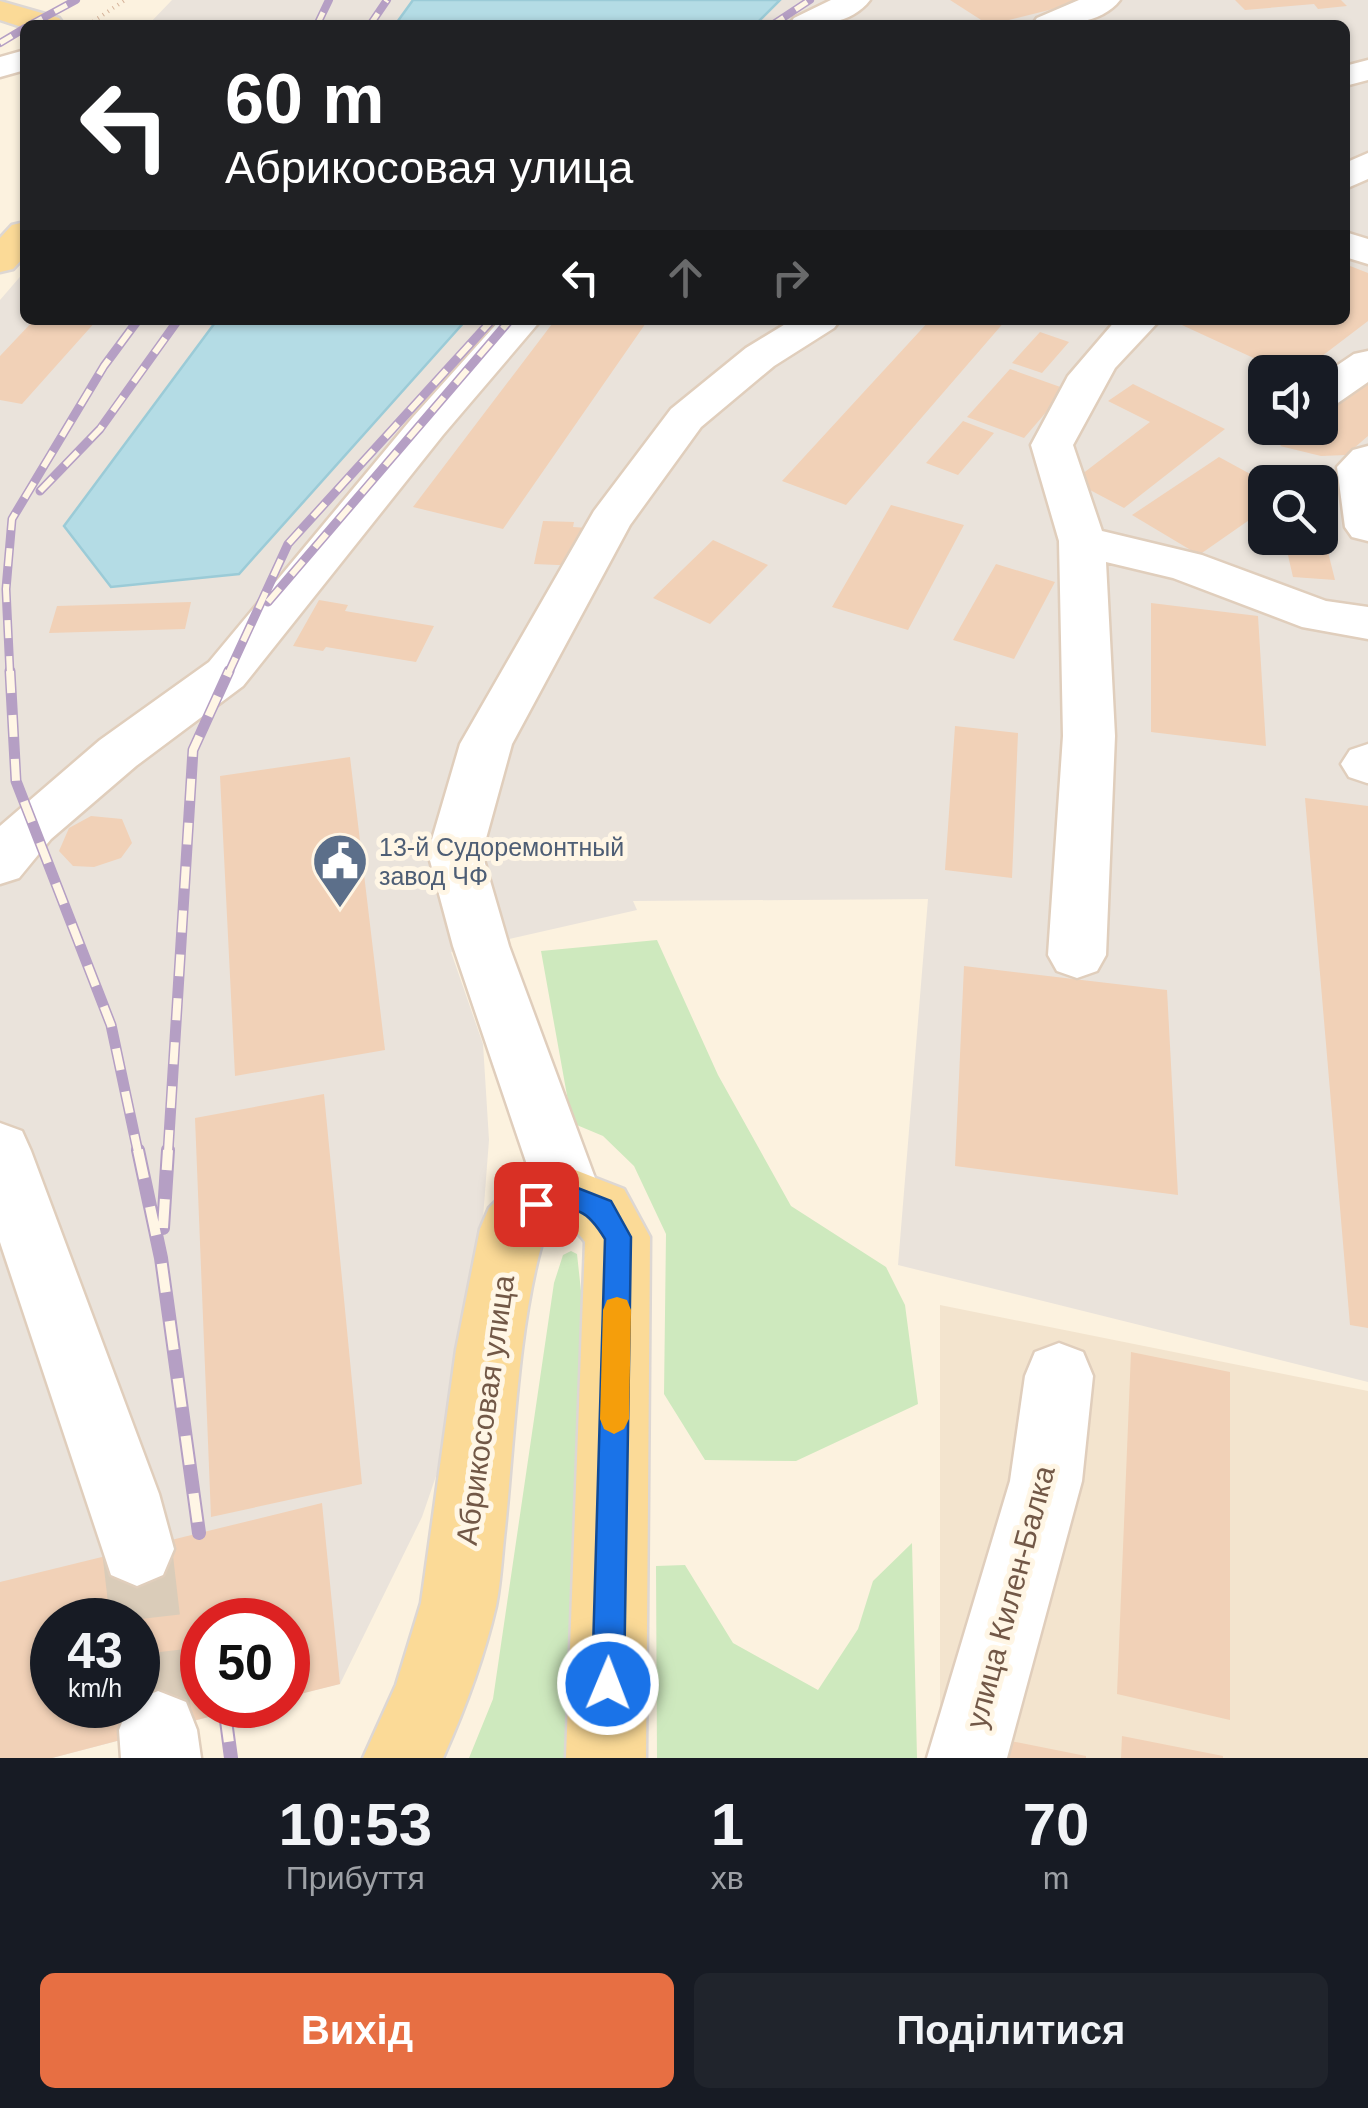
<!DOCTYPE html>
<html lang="uk">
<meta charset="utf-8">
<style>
body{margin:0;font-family:Helvetica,sans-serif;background:#20242c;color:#f1f3f6;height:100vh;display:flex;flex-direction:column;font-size:38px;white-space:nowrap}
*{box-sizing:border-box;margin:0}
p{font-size:32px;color:#9ea1a6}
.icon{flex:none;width:55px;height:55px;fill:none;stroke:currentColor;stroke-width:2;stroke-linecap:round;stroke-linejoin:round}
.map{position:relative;height:1758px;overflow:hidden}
.drawer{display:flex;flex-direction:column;background:#171b24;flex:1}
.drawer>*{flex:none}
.guide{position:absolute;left:20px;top:20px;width:1330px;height:305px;border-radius:15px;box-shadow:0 2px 8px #0004;background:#202124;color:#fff;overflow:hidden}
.controls{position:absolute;left:1248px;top:355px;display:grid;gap:20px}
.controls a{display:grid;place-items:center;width:90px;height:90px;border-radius:15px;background:#171b24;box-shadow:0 2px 8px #0004;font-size:50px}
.speed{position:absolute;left:30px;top:1598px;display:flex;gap:20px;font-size:50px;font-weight:700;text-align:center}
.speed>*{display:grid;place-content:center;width:130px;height:130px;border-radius:50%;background:#171b24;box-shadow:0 2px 8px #0004;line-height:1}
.speed small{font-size:25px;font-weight:400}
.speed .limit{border:15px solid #d22;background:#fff;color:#111}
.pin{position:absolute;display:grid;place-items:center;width:85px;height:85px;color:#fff;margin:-42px;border-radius:20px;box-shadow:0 5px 15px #0006}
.me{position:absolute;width:110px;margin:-55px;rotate:1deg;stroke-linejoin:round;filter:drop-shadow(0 0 8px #0008)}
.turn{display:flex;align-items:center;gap:35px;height:210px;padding:0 40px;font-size:45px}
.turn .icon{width:130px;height:130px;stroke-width:2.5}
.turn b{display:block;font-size:70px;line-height:85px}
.lanes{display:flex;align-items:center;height:95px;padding:0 40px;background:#0003;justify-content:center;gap:50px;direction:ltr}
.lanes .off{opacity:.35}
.eta{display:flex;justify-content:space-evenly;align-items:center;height:170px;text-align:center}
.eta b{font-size:60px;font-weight:700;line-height:70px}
.action{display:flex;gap:20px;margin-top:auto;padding:20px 40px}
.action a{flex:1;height:115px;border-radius:15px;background:#e76f43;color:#fff;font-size:40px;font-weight:700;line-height:115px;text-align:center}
.action a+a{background:#20242c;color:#f1f3f6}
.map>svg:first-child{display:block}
</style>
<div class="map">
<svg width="1368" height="1758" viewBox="0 0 1368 1758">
<rect width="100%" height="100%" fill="#fcf2df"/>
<path fill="#f3e4ce" d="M940,1305L1368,1391V1758H940Z"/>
<path fill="#eae3db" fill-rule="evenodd" d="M172,0H413L395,25H148Z
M780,0H1368V1382L898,1265L928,899L633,901L637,910L451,952L483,1044L489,1140L471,1374L422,1517L340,1684L288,1697V1620H202V1705H255L52,1758H0V300L25,271V320H217L65,526L238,574L466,320H1345V25H755ZM1265,372H1320V428H1265ZM1265,482H1320V538H1265ZM52,1620H138V1705H52Z"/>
<path fill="#cee9be" d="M657,940L718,1075L791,1206L886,1267L905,1305L918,1404L796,1461L705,1460L664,1394L666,1234L634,1166L603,1136L572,1123L541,951Z
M571,1251L577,1254L584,1319L578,1758H469L493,1699L554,1283L563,1255Z
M912,1543L917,1758H657L656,1566L685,1565L733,1643L818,1690L858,1629L873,1581Z"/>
<path fill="#b4dce5" stroke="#9bcbd7" stroke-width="2.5" d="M413,0H780L755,25H395Z
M217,320H466L239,574L111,587L64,526Z"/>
<path fill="#f1d1b7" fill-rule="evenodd" d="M950,0H1085V1L989,25Z
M1235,0H1341L1347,6L1318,9L1314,4L1245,10Z
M1345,264L1368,273V321L1301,372H1284L1171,320H1345Z
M34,320H97L22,404L0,400V356Z
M555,320H648L503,529L413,507Z
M930,320H1006L846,505L782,481Z
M1040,332L1069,342L1042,373L1012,363Z
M1010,369L1066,389L1024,438L967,417Z
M1368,377V436L1346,455L1321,456L1280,446L1303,428H1320V414Z
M1133,384L1225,429L1124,508L1073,481L1150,422L1108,401Z
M963,421L994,433L958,475L926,463Z
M1219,457L1265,482V509L1199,555L1132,515Z
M891,505L964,525L908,630L832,607Z
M543,521L574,522L573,527L588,528L581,566L534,564Z
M1324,536L1335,580L1293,577L1284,538Z
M713,540L768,565L710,624L653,598Z
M996,564L1055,582L1014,659L953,640Z
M319,600L348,605L345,611L434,626L416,662L326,647L323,651L293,646Z
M191,602L185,629L49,633L57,606Z
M1151,603L1258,616L1266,746L1151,732Z
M955,726L1018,733L1012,878L945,870Z
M350,757L385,1050L235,1076L220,776Z
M1305,798L1368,806V1328L1350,1325Z
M91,816L122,819L132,843L121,858L94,867L73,866L59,851L69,828Z
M964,966L1167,990L1178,1195L955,1166Z
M324,1094L362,1484L211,1517L195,1118Z
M1131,1352L1230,1372V1720L1117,1694Z
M322,1503L340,1684L288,1697V1620H202V1705L250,1706L52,1758H0V1582ZM52,1620H138V1705H52Z
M981,1735L1086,1756V1758H979Z
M1122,1736L1223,1756V1758H1121Z"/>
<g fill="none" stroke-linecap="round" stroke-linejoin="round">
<path stroke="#daccb9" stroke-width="70" stroke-dasharray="70 35" stroke-linecap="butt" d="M137,1549L158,1730"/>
<g stroke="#e0cebc" stroke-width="5">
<path id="minor" d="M831,0H870C851,25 818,25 789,25L794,18Z
M1079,0H1120C1101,25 1061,25 1032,25L1037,18Z
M25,50V70L0,77V57Z
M1368,60V80L1345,86V66Z
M1368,153V179L1345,189V163Z
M1345,232L1368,239V264L1345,257Z
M500,320H541L443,435L243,686L136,766L51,839L19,878L0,884V826L100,740L209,662L413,417Z
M792,320H840L834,328L774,366L701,427L630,525L512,744L482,853L509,946L602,1197L593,1217L570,1226L547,1217L538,1197L453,946L428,853L460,744L594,511L671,409L746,348Z
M1116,320H1160L1115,368L1073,445L1102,531L1202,555L1326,601L1368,607V639L1302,627L1173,578L1106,562L1115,736L1106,955L1097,971L1077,978L1057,971L1048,955L1063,736L1059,541L1031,445L1068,376Z
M1368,351V382L1335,405L1320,408V377L1354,354Z
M1368,446V541L1352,537L1345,527L1337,467L1353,450Z
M1368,744V783H1367L1349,777L1341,764L1350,750Z
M0,1123L22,1131L31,1151L159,1494L174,1549L163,1575L137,1586L111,1575L0,1242Z
M1059,1343L1083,1352L1093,1376L1082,1481L1007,1758H927L1010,1481L1025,1376L1035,1352Z
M158,1691L186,1702L197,1730L201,1758H121L119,1730L129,1705H138V1699Z"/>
</g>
<g stroke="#ddd7d3" stroke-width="5">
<path id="major" d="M0,1L59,18L64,25L25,28L0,20Z
M25,222V256L13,269L0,272V238L12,225Z
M570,1168L624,1189L650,1237L646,1758H566L585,1242C573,1222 548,1223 541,1247C518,1331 514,1442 505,1529C502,1554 501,1581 496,1606C484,1658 465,1709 443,1758H363L396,1685L421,1603L456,1350L480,1229L489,1208L513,1184Z"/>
</g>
<path stroke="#d6b49b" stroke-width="4" stroke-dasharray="1 5" stroke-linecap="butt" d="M88,25L125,0"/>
<use href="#minor" fill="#fff" fill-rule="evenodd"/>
<use href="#major" fill="#fbda97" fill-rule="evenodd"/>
<g stroke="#b59fc4" stroke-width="8">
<path id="rail-far3" d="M30,25L76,0
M317,25L329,0
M370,25L387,0
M772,25L810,0
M0,43L25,28"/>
</g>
<g stroke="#b59fc4" stroke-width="9">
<path id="rail-far2" d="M40,491L100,429L178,320
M268,602L510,320
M10,674L6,589L12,519L104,366L138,320
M228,674L288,544L492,320"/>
</g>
<g stroke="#b59fc4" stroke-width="11">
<path id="rail-far1" d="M10,671L16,781L111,1025L138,1152
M168,1152L193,750L229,671"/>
</g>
<g stroke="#b59fc4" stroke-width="14">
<path id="rail" d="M138,1150L161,1258L199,1533
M163,1228L168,1150
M225,1713L231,1758"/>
</g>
<use href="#rail-far3" stroke="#fff6e5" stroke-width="5" stroke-dasharray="14" stroke-linecap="butt"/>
<use href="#rail-far2" stroke="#fff6e5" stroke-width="6" stroke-dasharray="18" stroke-linecap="butt"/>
<use href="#rail-far1" stroke="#fff6e5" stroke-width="8" stroke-dasharray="22" stroke-linecap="butt"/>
<use href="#rail" stroke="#fff6e5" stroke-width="10" stroke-dasharray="29" stroke-linecap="butt"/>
</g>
<path fill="#1a73e8" stroke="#114b97" stroke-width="2.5" d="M570,1185L611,1201L631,1237L624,1684L619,1695L608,1700L596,1695L592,1684L605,1239C572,1185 564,1227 527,1213L523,1204L527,1196Z"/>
<path fill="#f59e0b" d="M617,1297L627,1300L631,1310L629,1419L624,1429L614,1434L604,1429L600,1419L603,1310L607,1300Z"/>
<defs>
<g id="civic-pin" transform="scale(2.875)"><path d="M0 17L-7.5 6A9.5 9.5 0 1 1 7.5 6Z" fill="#5c6f8a" stroke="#fff6e5"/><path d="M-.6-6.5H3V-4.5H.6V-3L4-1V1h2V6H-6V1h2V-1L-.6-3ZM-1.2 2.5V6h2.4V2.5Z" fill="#fff"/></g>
</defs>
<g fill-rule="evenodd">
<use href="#civic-pin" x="340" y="861"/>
</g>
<g text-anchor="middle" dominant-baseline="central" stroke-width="10" stroke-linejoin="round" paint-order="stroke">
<g font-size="25" fill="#4e5e75" stroke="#fff6e5" text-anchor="start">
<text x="379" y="847">13-й Судоремонтный<tspan x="379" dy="29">завод ЧФ</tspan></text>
</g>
<g font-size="30" fill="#725847" stroke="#fff6e5">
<text transform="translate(485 1410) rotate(-82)">Абрикосовая улица</text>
<text transform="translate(1010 1597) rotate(-75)">улица Килен-Балка</text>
</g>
</g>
</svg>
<div class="controls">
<a><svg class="icon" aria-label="sound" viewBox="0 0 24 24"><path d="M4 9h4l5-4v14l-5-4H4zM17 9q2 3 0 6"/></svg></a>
<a><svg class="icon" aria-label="search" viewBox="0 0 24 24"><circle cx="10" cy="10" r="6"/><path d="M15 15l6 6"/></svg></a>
</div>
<div class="speed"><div>43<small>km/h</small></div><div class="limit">50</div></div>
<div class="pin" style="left:536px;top:1204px;background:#d93025"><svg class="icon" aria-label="arrive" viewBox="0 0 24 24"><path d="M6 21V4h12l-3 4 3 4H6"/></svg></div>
<svg class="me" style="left:608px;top:1684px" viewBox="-20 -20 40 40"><circle r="17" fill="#1a73e8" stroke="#fff" stroke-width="3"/><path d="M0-11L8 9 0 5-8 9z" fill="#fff"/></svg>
<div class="guide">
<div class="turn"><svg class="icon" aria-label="left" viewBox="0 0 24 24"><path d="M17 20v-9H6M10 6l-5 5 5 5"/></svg><div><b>60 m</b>Абрикосовая улица</div></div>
<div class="lanes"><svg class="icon" aria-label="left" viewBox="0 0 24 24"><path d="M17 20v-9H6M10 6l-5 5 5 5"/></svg><svg class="icon off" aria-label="ahead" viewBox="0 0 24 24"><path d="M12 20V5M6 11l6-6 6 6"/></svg><svg class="icon off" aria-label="right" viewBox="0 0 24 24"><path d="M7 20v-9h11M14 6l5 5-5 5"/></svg></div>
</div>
</div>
<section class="drawer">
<div class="eta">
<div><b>10:53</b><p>Прибуття</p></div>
<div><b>1</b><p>хв</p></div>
<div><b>70</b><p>m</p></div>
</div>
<div class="action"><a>Вихід</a><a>Поділитися</a></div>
</section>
